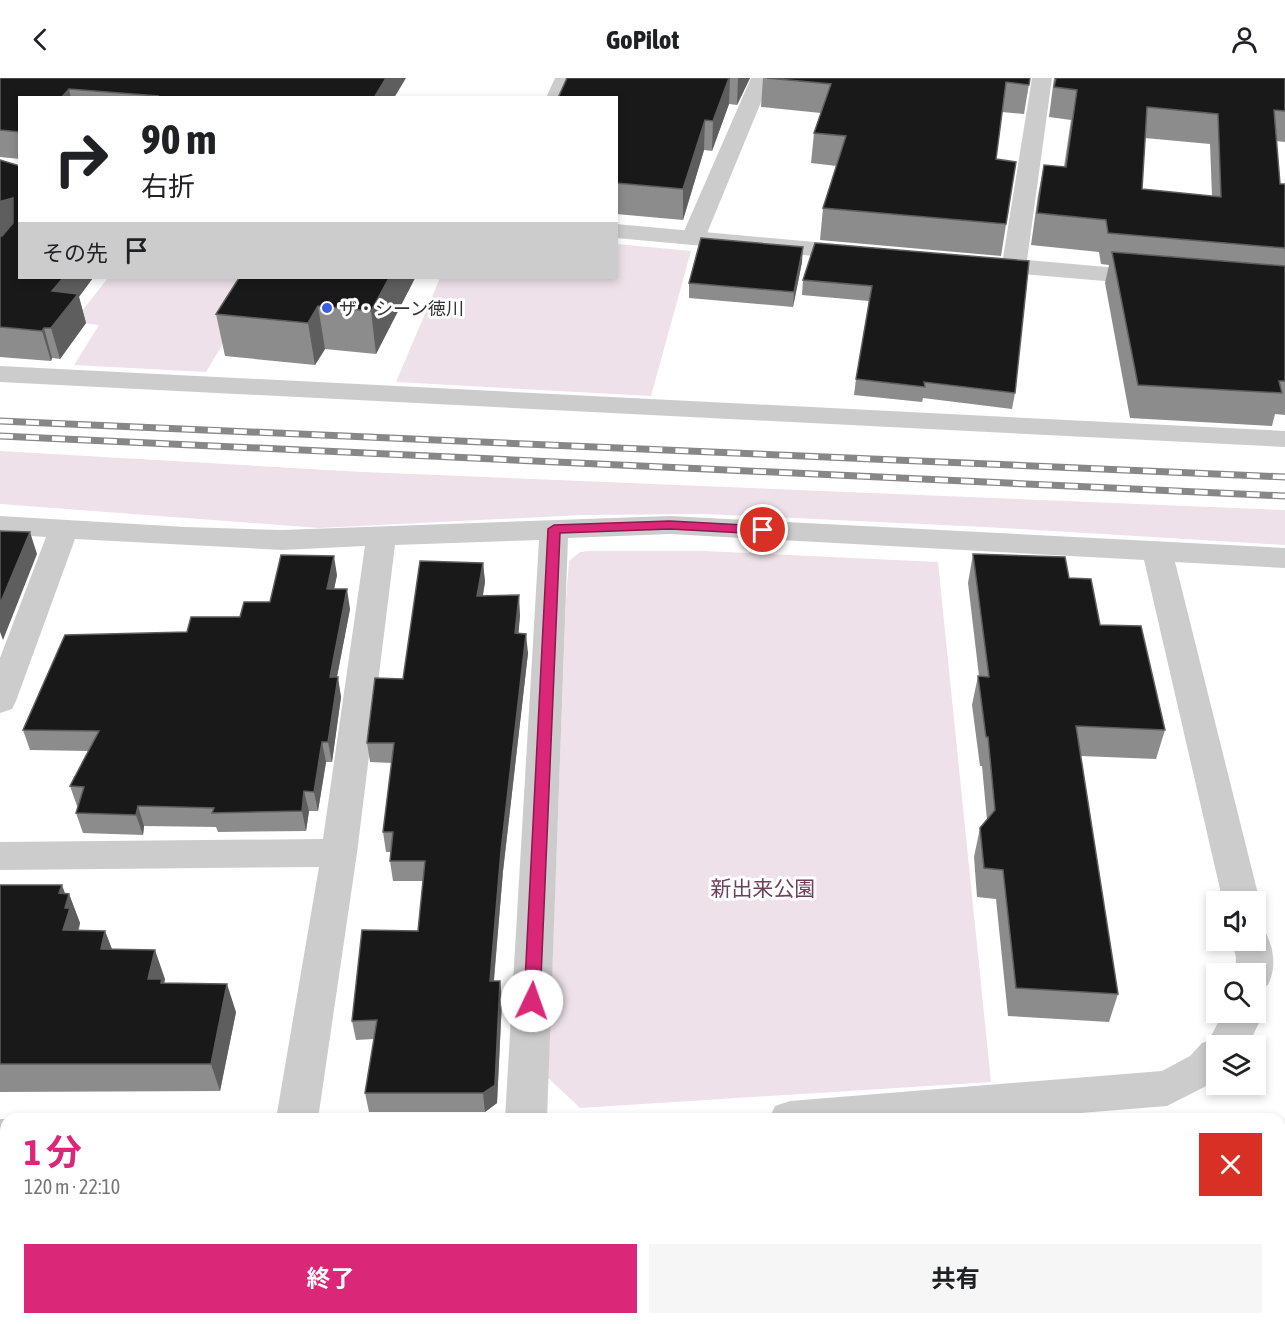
<!DOCTYPE html>
<html lang="ja">
<meta charset="utf-8">
<style>
body{margin:0;font-family:"Asap Condensed","Noto Sans JP",sans-serif;background:#f6f6f6;color:#202124;height:100vh;display:flex;flex-direction:column;font-size:22px;white-space:nowrap}
*{box-sizing:border-box;margin:0}
p{font-size:20px;color:#757577}
.icon{flex:none;width:33px;height:33px;fill:none;stroke:currentColor;stroke-width:2;stroke-linecap:round;stroke-linejoin:round}
.map{position:relative;flex:1;overflow:hidden}
.panel{position:absolute;left:0px;top:1035px;width:1286px;height:212px;display:flex;flex-direction:column;background:#fff;border-radius:18px 18px 0 0;box-shadow:0 3px 9px #0003}
.panel>*{flex:none}
.hud{position:absolute;left:18px;top:18px;width:600px;height:183px;border-radius:0px;box-shadow:0 3px 9px #0003;background:#fff;color:#202124;overflow:hidden}
.controls{position:absolute;left:1206px;top:813px;display:grid;gap:12px}
.controls a{display:grid;place-items:center;width:60px;height:60px;border-radius:0px;background:#fff;box-shadow:0 3px 9px #0003;font-size:30px}
.pin{position:absolute;display:grid;place-items:center;width:51px;height:51px;color:#fff;margin:-26px;border:3px solid #fff;border-radius:50%;box-shadow:0 2px 6px #0007}
.me{position:absolute;width:66px;margin:-33px;rotate:3deg;stroke-linejoin:round;filter:drop-shadow(0 0 4px #0008)}
.turn{display:flex;align-items:center;gap:21px;height:126px;padding:0 24px;font-size:27px}
.turn .icon{width:78px;height:78px;stroke-width:2.5}
.turn b{display:block;font-size:42px;line-height:51px}
.then{display:flex;align-items:center;height:57px;padding:0 24px;background:#0003;gap:12px;font-size:22px}
.round{display:grid;place-items:center;flex:none;width:63px;height:63px;border-radius:0px;background:#f6f6f6}
.summary{display:flex;align-items:center;justify-content:space-between;height:102px;padding:0 24px}
h1{font-size:36px;font-weight:700;line-height:45px;color:#db2777}
.button{display:flex;gap:12px;margin-top:auto;padding:12px 24px}
.button a{flex:1;height:69px;border-radius:0px;background:#db2777;color:#fff;font-size:24px;font-weight:700;line-height:69px;text-align:center}
.button a+a{background:#f6f6f6;color:#202124}
header{display:flex;justify-content:space-between;align-items:center;height:78px;padding:0 24px;background:#fff;font-size:27px;font-weight:700}
.map>svg:first-child{display:block}
</style>
<header><svg class="icon" aria-label="back" viewBox="0 0 24 24"><path d="M15 5l-7 7 7 7"/></svg>GoPilot<svg class="icon" aria-label="person" viewBox="0 0 24 24"><circle cx="12" cy="8" r="4"/><path d="M4 21q1-7 8-7t8 7"/></svg></header>
<div class="map">
<svg width="1285" height="1246" viewBox="0 0 1285 1246">
<rect width="100%" height="100%" fill="#fff"/>
<path fill="#eee1e9" d="M617,166L691,173L651,318L396,304L440,200H616Z
M108,200H262L206,294L74,287L99,247L73,244Z
M0,373L363,394L1285,432V467L985,449L706,436L582,437L319,450L0,426Z
M589,473H705L938,484L991,1004L580,1030L548,1000L566,521L569,483L580,474Z"/>
<g fill="none" stroke-linecap="round" stroke-linejoin="round">
<path fill="#ccc" fill-rule="evenodd" d="M555,0H575L567,20H546Z
M751,0H771L705,160L701,165L693,167L685,165L681,160Z
M0,288L1285,353V369L0,304Z
M0,438L185,449L282,452L670,438L1285,470V490L1175,484L1260,824L1256,833V824H1223L1144,482L670,456L568,460L547,1041H505L539,462L395,467L357,775L318,1041H276L319,789L0,792V764L323,761L365,468L282,472L75,461L16,623L12,631L0,635V580L46,459L0,456Z
M1256,848L1264,851C1274,870 1277,888 1268,907L1256,911V896H1235L1236,880L1232,862H1256Z
M1256,922L1264,934L1248,968H1216V1003L1167,1028L1007,1041H769L775,1028L790,1023L1162,993L1190,978L1202,965L1208,963L1224,934H1256Z
M0,1041H7L6,1077H0Z
M823,1240H877L880,1246H825Z
M1066,1240H1111L1112,1246H1066Z"/>
<path fill="#ccc" fill-rule="evenodd" d="M1032,0H1052L1027,182L1152,193L1161,195L1164,200L1161,205L1152,207L985,193L976,191L973,186L976,181L985,179L1003,180Z
M616,146L859,168L868,170L871,175L868,180L859,182L616,160Z"/>
<g stroke="#878787" stroke-width="7">
<path id="rail" d="M0,343L1285,399
M0,358L1285,418"/>
</g>
<use href="#rail" stroke="#fff" stroke-width="4.5" stroke-dasharray="13" stroke-linecap="butt"/>
</g>
<path fill="#8c8c8c" fill-rule="evenodd" d="M0,0L394,20H20V81L0,79Z
M567,0H750L737,27L729,26L712,73L704,72L683,142L616,136V20Z
M763,0H1030L1024,36L1002,34L996,81L1016,84L1001,178L820,162L823,130L837,88L811,85L814,55L821,35L761,29Z
M1054,0H1285V64L1276,63L1280,106H1285V337L1275,336L1272,348L1130,340L1105,205L1109,187L1101,186L1099,174L1031,167L1038,117L1044,87L1064,89L1071,42L1049,39ZM1145,60L1210,66L1212,118L1142,111Z
M0,82L79,219L86,245L60,281L52,280L51,283L0,279Z
M815,165L1015,315L1012,331L923,320L922,324L854,317L856,301L869,223L802,217L803,202Z
M802,184L793,229L689,220V205Z
M415,200L376,276L325,271L315,287L225,278L216,236Z
M973,476L1069,500L1100,547L1165,652L1156,681L1081,678L1118,916L1109,944L1008,938L996,821L977,819L974,779L980,750L987,742L982,688H980L972,627L978,598H979L968,505Z
M483,485L485,504L483,518L520,537L518,555L528,575L503,793L494,903H500L502,922L497,1025L485,1034H369L365,1015L374,961L356,962L352,943L418,853L423,803H393L390,783L391,774H386L383,754L392,685L370,684L367,665L403,601Z
M337,497L334,511L350,531L337,599L341,619L332,684H326L318,733H309L306,753L218,754L216,749L144,748L143,757L83,755L76,735L79,728H77L70,708L89,673L30,672L23,652L187,554L240,539L270,524Z
M0,807L69,816L80,845L79,852L105,853L112,871L165,901L164,905L236,934L220,1013L0,1014Z"/>
<path fill="#5e5e5e" d="M386,0H406L394,20H374Z
M729,0H730L729,26L712,73L713,43Z
M738,0H750L737,27Z
M69,11L71,20H61Z
M705,42L704,72L683,142V111Z
M13,120L20,143L0,163V124L2,123Z
M803,169L802,184L793,229L794,214Z
M63,200H93L79,219L86,245L60,281L51,250L52,213Z
M389,200H415L376,276L371,233Z
M318,228L325,271L315,287L308,245Z
M44,250L52,280L51,283L42,253Z
M30,454L37,476L3,562L0,554V526Z
M334,478L337,497L330,531L327,511Z
M483,485L485,504L479,538L477,518Z
M347,511L350,531L333,619L330,599Z
M519,517L520,537L517,575L515,555Z
M526,556L528,575L503,793L492,922L490,903L501,773Z
M338,599L341,619L332,684L328,664Z
M322,664L326,684L318,733L314,714Z
M304,713L309,733L306,753L302,733Z
M138,728L144,748L143,757L136,737Z
M62,807L67,821L69,816L80,845L78,851L81,859L63,852L59,815Z
M105,853L116,882L101,871Z
M155,872L165,901L164,906L148,901Z
M500,903L502,922L497,1025L485,1034L483,1015Z
M227,906L236,934L220,1013L211,986Z"/>
<path fill="#191919" stroke="#5e5e5e" stroke-width="1.5" fill-rule="evenodd" d="M0,0H386L374,20H157L158,18L69,11L61,20H20V54L0,52Z
M567,0H729L713,43L705,42L683,111L616,105V20H558Z
M767,0H1030L1029,7L1006,4L996,81L1016,84L1006,146L823,130L846,58L814,55L831,6Z
M1056,0H1285V33L1274,32L1280,106H1285V170L1108,155L1106,142L1037,135L1044,87L1066,89L1077,12L1054,9ZM1147,29L1218,36L1221,119L1142,111Z
M0,82L20,88V200H63L52,213L78,216L51,250H44L42,253L0,249V158H2L13,145V120L2,123L0,124Z
M701,160L803,169L794,214L689,205Z
M815,165L1029,183L1015,315L924,304L925,309L856,301L872,208L803,202Z
M1112,174L1285,188V303H1279L1282,315L1138,307Z
M239,200H389L371,233L318,228L308,245L216,236Z
M0,453L30,454L0,526Z
M973,476L1065,479L1069,500L1091,501L1100,547L1141,548L1165,652L1076,648L1118,916L1016,910L1003,792L984,790L980,750L995,732L988,659H986L978,598L989,599Z
M281,477L334,478L327,511H347L330,599H338L328,664H322L314,714L304,713L302,733L212,735L214,730L138,728L136,737L76,735L84,709L70,708L99,653L23,652L65,557L187,554L191,539H240L244,524H270Z
M420,483L483,485L477,518L519,517L515,555L526,556L501,773L490,903H500L495,1007L483,1015H365L377,942L352,943L362,852L418,853L425,783H390L393,754H383L394,665H367L375,600L403,601Z
M0,807H62L59,815L69,816L65,830H70L63,852L105,853L101,871L155,872L148,901H162L161,905L227,906L211,986H0Z
M472,1240H646V1246H472Z
M741,1240H757L762,1246H735Z"/>
<path fill="#db2777" stroke="#8e194d" stroke-width="1.5" d="M670,443L763,448L769,452L763,456L670,451L560,455L540,923L538,928L532,930L526,928L524,923L548,451L554,447Z"/>
<circle fill="#3b5de1" stroke="#fff" stroke-width="2" cx="327" cy="230" r="6"/>
<g text-anchor="middle" dominant-baseline="central" stroke-width="6" stroke-linejoin="round" paint-order="stroke">
<g font-size="18" fill="#323232" stroke="#fff" text-anchor="start">
<text x="339" y="230">ザ・シーン徳川</text>
</g>
<g font-size="21" fill="#6d3f5b" stroke="#fff">
<text x="763" y="810">新出来公園</text>
</g>
</g>
</svg>
<div class="controls">
<a><svg class="icon" aria-label="sound" viewBox="0 0 24 24"><path d="M4 9h4l5-4v14l-5-4H4zM17 9q2 3 0 6"/></svg></a>
<a><svg class="icon" aria-label="search" viewBox="0 0 24 24"><circle cx="10" cy="10" r="6"/><path d="M15 15l6 6"/></svg></a>
<a><svg class="icon" aria-label="layers" viewBox="0 0 24 24"><path d="M12 4l9 5-9 5-9-5zM3 14l9 5 9-5"/></svg></a>
</div>
<div class="pin" style="left:763px;top:452px;background:#d93025"><svg class="icon" aria-label="arrive" viewBox="0 0 24 24"><path d="M6 21V4h12l-3 4 3 4H6"/></svg></div>
<svg class="me" style="left:532px;top:923px" viewBox="-20 -20 40 40"><circle r="19" fill="#fff"/><path d="M0-13L10 11 0 6-10 11z" fill="#db2777"/></svg>
<div class="hud">
<div class="turn"><svg class="icon" aria-label="right" viewBox="0 0 24 24"><path d="M7 20v-9h11M14 6l5 5-5 5"/></svg><div><b>90 m</b>右折</div></div>
<div class="then">その先<svg class="icon" aria-label="arrive" viewBox="0 0 24 24"><path d="M6 21V4h12l-3 4 3 4H6"/></svg></div>
</div>
<section class="panel">
<div class="summary"><div><h1>1 分</h1><p>120 m · 22:10</p></div><a class="round" style="background:#d93025;color:#fff"><svg class="icon" aria-label="close" viewBox="0 0 24 24"><path d="M6 6l12 12M18 6L6 18"/></svg></a></div>
<div class="button"><a>終了</a><a>共有</a></div>
</section>
</div>
